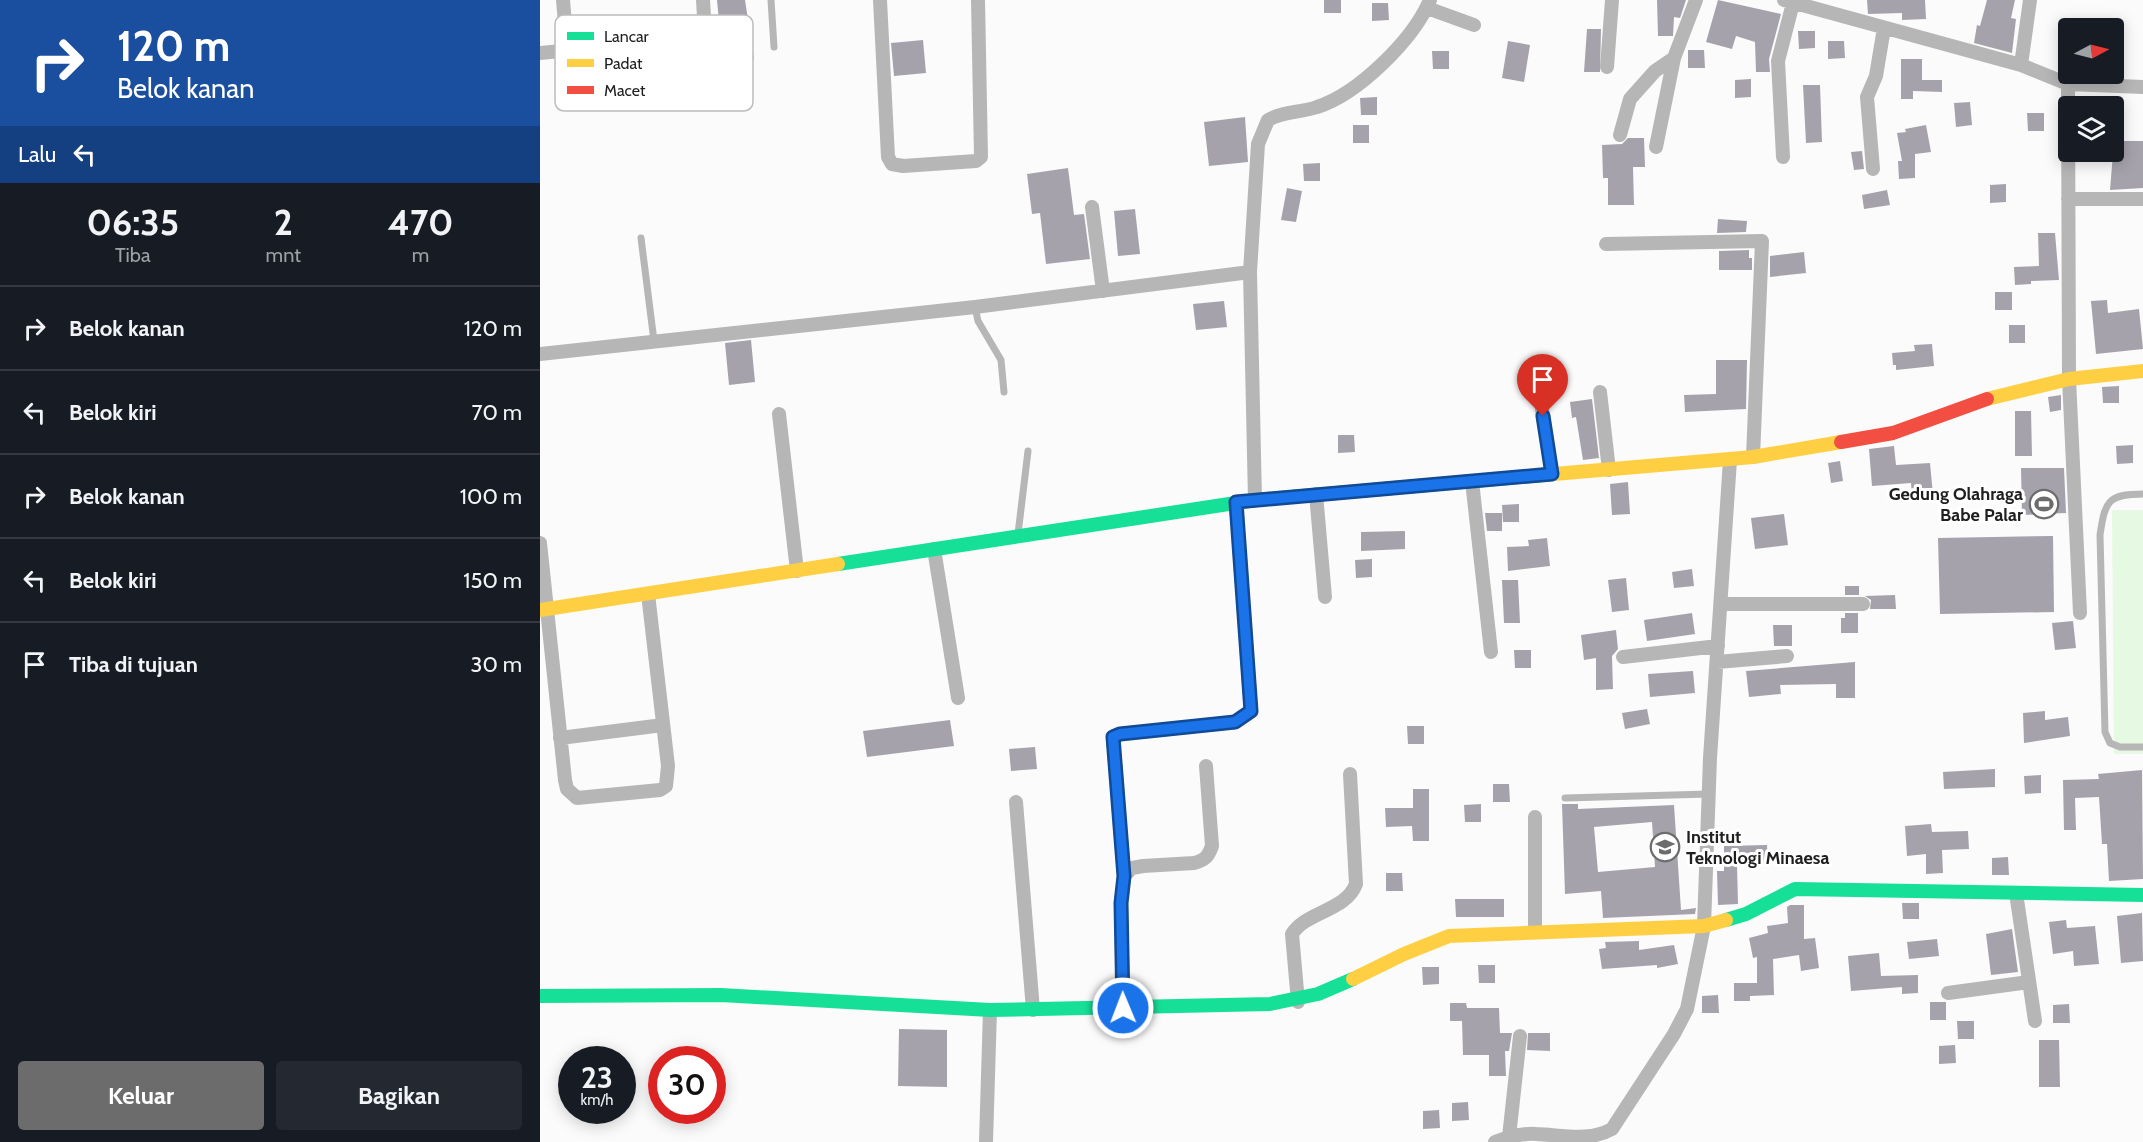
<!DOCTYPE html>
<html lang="id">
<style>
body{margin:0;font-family:Cabin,sans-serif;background:#242831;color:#f1f3f6;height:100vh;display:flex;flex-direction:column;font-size:22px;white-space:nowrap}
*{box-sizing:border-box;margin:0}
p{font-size:20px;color:#9ea1a6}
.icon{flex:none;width:33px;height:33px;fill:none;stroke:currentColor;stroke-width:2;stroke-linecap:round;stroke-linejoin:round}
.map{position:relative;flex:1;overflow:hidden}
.sheet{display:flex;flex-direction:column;background:#171b24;width:540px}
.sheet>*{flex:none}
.top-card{background:#1a4fa0;color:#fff;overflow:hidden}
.needle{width:39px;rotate:83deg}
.buttons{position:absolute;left:1518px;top:18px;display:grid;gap:12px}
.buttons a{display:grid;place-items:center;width:66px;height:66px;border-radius:6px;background:#171b24;box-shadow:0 3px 15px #0003;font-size:30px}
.speed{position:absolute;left:18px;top:1046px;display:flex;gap:12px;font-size:30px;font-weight:700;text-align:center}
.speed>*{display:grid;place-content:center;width:78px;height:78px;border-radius:50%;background:#171b24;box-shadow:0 3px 15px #0003;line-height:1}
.speed small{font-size:15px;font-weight:400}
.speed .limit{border:9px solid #d22;background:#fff;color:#111}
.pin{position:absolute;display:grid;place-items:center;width:51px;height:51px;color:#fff;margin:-62px -26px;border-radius:50% 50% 50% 0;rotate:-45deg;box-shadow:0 0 6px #0007}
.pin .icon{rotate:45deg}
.me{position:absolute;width:66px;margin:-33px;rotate:359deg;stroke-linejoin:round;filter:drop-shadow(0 0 4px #0008)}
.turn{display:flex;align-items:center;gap:21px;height:126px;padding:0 18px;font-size:27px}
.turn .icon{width:78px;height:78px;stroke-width:2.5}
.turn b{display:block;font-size:42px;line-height:51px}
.then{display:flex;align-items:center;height:57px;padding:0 18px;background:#0003;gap:12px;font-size:22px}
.eta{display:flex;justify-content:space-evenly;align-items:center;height:102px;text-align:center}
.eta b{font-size:36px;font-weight:700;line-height:42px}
.cta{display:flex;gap:12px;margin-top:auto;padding:12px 18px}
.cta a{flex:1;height:69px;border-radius:6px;background:#6c6c6c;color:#fff;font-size:24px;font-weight:700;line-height:69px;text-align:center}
.cta a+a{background:#242831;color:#f1f3f6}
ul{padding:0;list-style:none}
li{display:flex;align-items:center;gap:18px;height:84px;padding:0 18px;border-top:2px solid #363941}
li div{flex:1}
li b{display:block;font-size:22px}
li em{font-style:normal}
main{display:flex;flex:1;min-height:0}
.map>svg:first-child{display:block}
</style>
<main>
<section class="sheet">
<div class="top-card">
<div class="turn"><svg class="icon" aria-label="right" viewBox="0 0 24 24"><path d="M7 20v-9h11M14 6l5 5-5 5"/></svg><div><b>120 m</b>Belok kanan</div></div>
<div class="then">Lalu<svg class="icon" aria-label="left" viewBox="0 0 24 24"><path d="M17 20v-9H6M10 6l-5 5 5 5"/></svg></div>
</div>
<div class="eta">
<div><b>06:35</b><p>Tiba</p></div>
<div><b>2</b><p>mnt</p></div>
<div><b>470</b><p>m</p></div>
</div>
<ul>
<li><svg class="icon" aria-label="right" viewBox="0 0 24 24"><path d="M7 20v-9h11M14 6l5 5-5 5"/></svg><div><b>Belok kanan</b></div><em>120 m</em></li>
<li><svg class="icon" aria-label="left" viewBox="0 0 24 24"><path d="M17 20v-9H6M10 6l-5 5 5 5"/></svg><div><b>Belok kiri</b></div><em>70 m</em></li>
<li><svg class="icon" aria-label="right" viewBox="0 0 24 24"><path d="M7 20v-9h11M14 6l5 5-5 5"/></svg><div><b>Belok kanan</b></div><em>100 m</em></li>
<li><svg class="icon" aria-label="left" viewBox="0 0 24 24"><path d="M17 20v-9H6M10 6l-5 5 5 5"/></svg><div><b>Belok kiri</b></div><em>150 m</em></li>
<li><svg class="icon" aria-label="arrive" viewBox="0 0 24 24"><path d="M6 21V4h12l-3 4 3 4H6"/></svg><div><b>Tiba di tujuan</b></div><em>30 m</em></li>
</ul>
<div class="cta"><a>Keluar</a><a>Bagikan</a></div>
</section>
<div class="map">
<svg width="1603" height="1142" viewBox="0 0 1603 1142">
<rect width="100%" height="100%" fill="#fbfbfb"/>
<path fill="#e6f9e3" d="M1572,510H1603V754H1574Z"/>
<path fill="#a6a2ac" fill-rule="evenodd" d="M177,0H205L214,59L183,64Z
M784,0H801V13H784Z
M1117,0H1146L1140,18L1134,17L1133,36H1118Z
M1178,0L1241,14L1229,59L1230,72H1216L1215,42L1196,36L1192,49L1166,42Z
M1327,0H1385L1386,19L1362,20V13L1328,14Z
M1447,0H1475L1471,18L1476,19L1472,53L1434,43L1437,25L1440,26Z
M832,3H848L849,20L832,21Z
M1047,29H1061L1060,72H1044Z
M1258,31H1275V48L1259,49Z
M383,40L386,73L354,76L351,43Z
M968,41L990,45L984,82L962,78Z
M1288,41H1304L1305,58L1288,59Z
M1148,50H1164L1165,68H1148Z
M892,51H909V69H893Z
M1361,59H1382V80H1402V92L1373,91V99H1361Z
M1211,79V97L1195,98V80Z
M1263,85H1280L1282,142L1266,143Z
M837,97V115H821L820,98Z
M1430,102L1432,125L1416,127L1414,103Z
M1487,113H1504V131H1488Z
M705,117L708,162L669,166L664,122Z
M813,125H829V143H813Z
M1386,125L1391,152L1375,154V178L1359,179L1358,161H1362L1357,133L1366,132L1365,129Z
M1088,138H1104L1105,167H1093L1094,205H1068V178H1063L1062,145L1082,144Z
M1574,141H1603V188L1570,190Z
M1322,151L1324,169L1314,170L1311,152Z
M780,163V181H764L763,164Z
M528,168L534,215L544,214L550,259L506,264L500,213L492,214L487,174Z
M1466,184V202L1450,203V185Z
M747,188L762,191L756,222L741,220Z
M1347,190L1350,205L1324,209L1322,195Z
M595,209L600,254L578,256L574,211Z
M1178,219L1207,221L1206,232L1177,233Z
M1498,233H1515L1519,280L1491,281V284L1475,285L1474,267L1499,266Z
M1209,250V258H1212V270H1179V251Z
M1264,252L1266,273L1230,277V256Z
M1455,292H1472V310H1455Z
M1567,300L1568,313L1599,309L1603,349L1556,354L1551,301Z
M684,301L687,327L656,330L653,304Z
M1469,325H1485V343H1469Z
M211,340L215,382L189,385L185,343Z
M1392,344L1394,366L1356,370V365H1353L1352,353L1375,351L1374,345Z
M1176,360H1207L1206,409L1145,412L1144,395L1176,394Z
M1579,386V403H1563L1562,387Z
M1521,395V410L1510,412L1508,397Z
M1052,399L1059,458L1043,460L1036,417L1032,418L1030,402Z
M1475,411H1491L1492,456H1475Z
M798,435H814L815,452L798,453Z
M1593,445V463L1577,464L1576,446Z
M1354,446L1356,465L1390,463L1393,495L1372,496L1371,483L1332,486L1329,449Z
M1300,461L1303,481L1291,483L1288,463Z
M1481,468H1524L1526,513L1482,515Z
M1088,482L1090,514L1072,515L1070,484Z
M979,504V522H963L962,505Z
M945,513H962V531H947Z
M1244,514L1248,545L1215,549L1211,518Z
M865,531V549L821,551V532Z
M1513,536L1514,612L1400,614L1398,538Z
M1007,538L1010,566L968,571L967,547L989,546L988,540Z
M832,559V577L816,578L815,560Z
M1152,569L1154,586L1134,588L1132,572Z
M1086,578L1089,610L1072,612L1068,580Z
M962,580H978L980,623H964Z
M1305,586H1319V595H1305Z
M1355,595L1356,609H1330L1331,600L1325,596Z
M1152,613L1155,634L1107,641L1104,620Z
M1305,613H1318V633H1301V618H1305Z
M1533,621L1536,648L1515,650L1512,623Z
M1233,625H1252V646H1234Z
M1076,630L1078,649L1072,656L1073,689L1056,690V658L1044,660L1041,635Z
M974,650H991V668H975Z
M1315,662V698H1296V684L1240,685L1241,694L1209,697L1206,671Z
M1153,671L1155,693L1110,697L1108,674Z
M1107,709L1110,724L1085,729L1082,713Z
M1505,711V720L1528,717L1530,736L1484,743L1483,713Z
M410,720L414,746L327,757L323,731Z
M867,726H884V744H868Z
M495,747L497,769L471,771L469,749Z
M1455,769V787L1404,789L1403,772Z
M1602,770L1603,879L1569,881L1567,844H1562L1559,797L1535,798L1536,830H1524L1523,780L1559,779L1558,774Z
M1501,775V793L1485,794L1484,776Z
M953,784H969L970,802H953Z
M873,789H889V841H873L872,826L846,827L845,808H873Z
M941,804V822H925L924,805Z
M1022,804H1038V809L1134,805L1141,910L1156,908L1155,914L1063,918L1061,891L1025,894ZM1112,822L1115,867L1058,872L1054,827Z
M1391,824L1392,832L1428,831L1429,849L1402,850L1403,873L1386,874V854L1367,856L1365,826Z
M1227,845L1228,865H1197L1198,904L1178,905L1177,871H1184V846Z
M1468,857L1469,875H1452V858Z
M846,873H862L863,891H846Z
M915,899H964V917H916Z
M1362,903H1379V919H1363Z
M1250,905H1264V939L1275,938L1279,968L1261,971L1259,955L1233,959L1234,995L1210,996V1001H1194V983H1217V957L1213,958L1209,938L1228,933L1227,926L1248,923L1247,907Z
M1602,913L1603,961L1581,963L1577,916Z
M1526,920L1527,928L1555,926L1559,964L1534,966L1533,951L1513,954L1509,922Z
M1472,929L1478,972L1451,975L1446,934Z
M1397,939L1399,956L1369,959L1367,942Z
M1099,941V950L1134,945L1138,964L1117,968V965L1062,969L1059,949L1066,948L1065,942Z
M1339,953L1341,976L1378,975V993L1362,994V987L1311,991L1308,956Z
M938,965H955V983H939Z
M882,967H899V984L883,985Z
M1178,995L1179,1013H1162V996Z
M1390,1002H1406V1020H1390Z
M910,1003H926L927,1008H959L960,1033H972L969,1051H965L966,1076H949V1055H923L922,1021H910Z
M1529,1004L1530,1023H1513V1005Z
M1417,1021H1434V1039H1418Z
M359,1029L407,1030V1087L358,1086Z
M988,1033H1010V1051L987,1050Z
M1499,1040H1519L1520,1087H1499Z
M1415,1045L1416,1063L1399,1064V1046Z
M928,1102L929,1120L912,1121V1103Z
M899,1110L900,1128L883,1129V1111Z"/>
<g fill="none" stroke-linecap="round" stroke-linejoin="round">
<path stroke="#b7b6b6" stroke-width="7" d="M231,0L234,47
M101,238L114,341
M435,307L438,321L461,360L464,392
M1603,494C1567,494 1565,502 1560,535L1565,732L1570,743L1580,747H1603
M478,534L488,451
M1025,798L1169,794"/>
<path stroke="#b7b6b6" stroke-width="14" d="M163,0L167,67
M340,0L348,157L352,164L363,166L436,161L441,157L438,0
M1244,0L1481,65L1528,84L1603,87
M887,8L934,25
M0,53L21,51L27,47L23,0
M1481,65L1490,0
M1067,67L1072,0
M1528,84L1529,379L1540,613
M1080,135L1090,99L1115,71L1134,58L1156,0
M1116,147L1134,58
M1243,157L1238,61L1253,3
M1333,169L1327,97L1336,76L1344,28
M1528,199H1603
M552,207L563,291
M1066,244L1222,241L1213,457
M710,272L715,500
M0,354L435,307L710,272L718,144L728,120C744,111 760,113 777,107C818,94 873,40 890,0
M1060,392L1069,470
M1000,396L1012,474
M239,414L257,571
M932,481L951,652
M776,494L785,597
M0,543L25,780L27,789L37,798L120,790L126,786L128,766L108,594
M394,549L418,698
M1182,604H1323
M1083,657L1178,646
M1177,662L1247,656
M20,738L123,725
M476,802L493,1010
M584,876L573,737L581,734L695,722L711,711L696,503
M1476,893L1495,1021
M995,932V817
M1408,993L1489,982
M758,1002L752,934C767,911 806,911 816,884L810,774
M583,1008L581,903L584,876L592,868L603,866L654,863C665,860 668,857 672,846L666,766
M969,1137L980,1036
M446,1142L450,1010
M955,1142C968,1137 982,1133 996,1134C1023,1135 1049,1142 1072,1129L1134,1034L1147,1009L1164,926L1170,758L1190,460"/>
<path stroke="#16e098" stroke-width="14" d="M298,564L715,500L1014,474
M1186,920L1206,914L1255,889L1603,895
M0,996L181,995L450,1010L730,1004L778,994L813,979"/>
<path stroke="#ffcf43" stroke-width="14" d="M1447,399L1529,379L1603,371
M1014,474L1213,457L1301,442
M0,610L298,564
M813,979L864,954L909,936L1164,926L1186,920"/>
<path stroke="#f24e42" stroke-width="14" d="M1301,442L1353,433L1447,399"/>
</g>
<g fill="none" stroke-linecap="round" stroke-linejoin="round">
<g stroke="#114b97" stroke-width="15">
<path id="route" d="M583,1008L581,903L584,876L573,737L580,734L695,722L711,711L696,502L1012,474L1003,416"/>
</g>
<use href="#route" stroke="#1a73e8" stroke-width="10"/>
</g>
<defs>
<g id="stadium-ring" transform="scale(1.5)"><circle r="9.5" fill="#fff" stroke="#6c6c6c" stroke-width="1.5"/><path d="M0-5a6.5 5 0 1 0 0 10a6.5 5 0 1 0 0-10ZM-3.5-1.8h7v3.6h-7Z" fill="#6c6c6c"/></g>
<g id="university-ring" transform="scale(1.5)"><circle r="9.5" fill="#fff" stroke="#6c6c6c" stroke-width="1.5"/><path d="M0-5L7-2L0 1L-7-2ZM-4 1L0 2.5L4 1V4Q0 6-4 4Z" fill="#6c6c6c"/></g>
</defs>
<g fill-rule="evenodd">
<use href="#stadium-ring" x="1504" y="504"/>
<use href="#university-ring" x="1125" y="847"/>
</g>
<g text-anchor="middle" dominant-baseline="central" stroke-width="6" stroke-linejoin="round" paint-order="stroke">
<g font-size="18" font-weight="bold" fill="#1f1f1f" stroke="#fff" text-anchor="end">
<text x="1483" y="494">Gedung Olahraga<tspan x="1483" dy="21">Babe Palar</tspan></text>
<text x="1146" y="837" text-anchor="start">Institut<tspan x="1146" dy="21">Teknologi Minaesa</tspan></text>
</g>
</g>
<rect x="15" y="15" width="198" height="96" rx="9" fill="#fff" stroke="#bcbcbc" stroke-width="1.5"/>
<rect x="27" y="32" width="27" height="8" fill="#16e098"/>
<rect x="27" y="59" width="27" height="8" fill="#ffcf43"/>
<rect x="27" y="86" width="27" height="8" fill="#f24e42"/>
<g font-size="16" fill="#1f1f1f">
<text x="64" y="42">Lancar</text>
<text x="64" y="69">Padat</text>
<text x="64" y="96">Macet</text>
</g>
</svg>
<div class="buttons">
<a><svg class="needle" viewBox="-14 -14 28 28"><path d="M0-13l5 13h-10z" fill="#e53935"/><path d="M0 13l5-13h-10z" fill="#9ea1a6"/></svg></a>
<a><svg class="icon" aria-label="layers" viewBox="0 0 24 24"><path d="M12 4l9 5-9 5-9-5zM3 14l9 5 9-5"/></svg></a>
</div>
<div class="speed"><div>23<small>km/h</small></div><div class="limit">30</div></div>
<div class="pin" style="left:1003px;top:416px;background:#d93025"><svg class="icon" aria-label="arrive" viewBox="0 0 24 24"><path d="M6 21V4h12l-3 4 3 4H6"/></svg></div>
<svg class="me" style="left:583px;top:1008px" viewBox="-20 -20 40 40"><circle r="17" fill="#1a73e8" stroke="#fff" stroke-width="3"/><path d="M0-11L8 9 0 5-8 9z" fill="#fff"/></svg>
</div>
</main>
